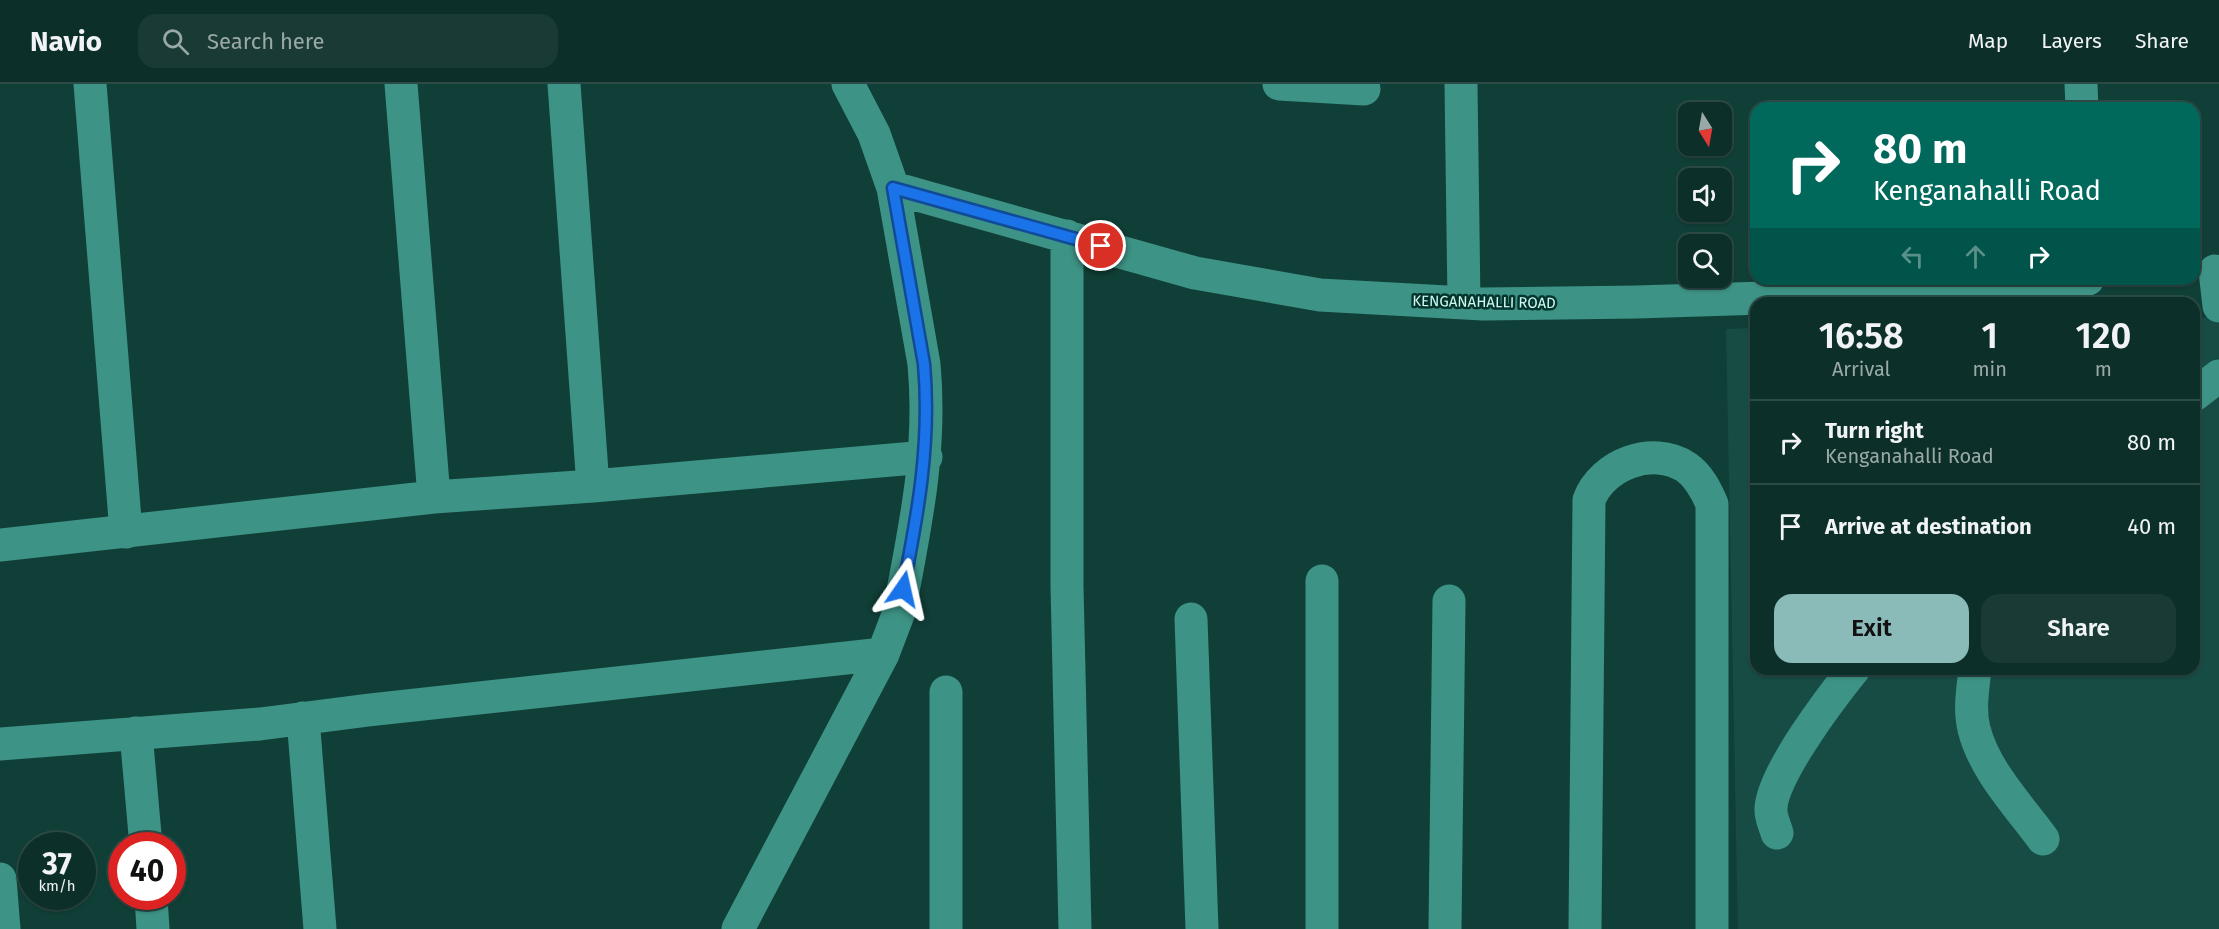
<!DOCTYPE html>
<style>
body{margin:0;font-family:"Fira Sans",sans-serif;background:#1a3b35;color:#f1f3f6;height:100vh;display:flex;flex-direction:column;font-size:22px;white-space:nowrap}
*{box-sizing:border-box;margin:0}
p{font-size:20px;color:#9aa9a8}
.icon{flex:none;width:33px;height:33px;fill:none;stroke:currentColor;stroke-width:2;stroke-linecap:round;stroke-linejoin:round}
.map{position:relative;flex:1;overflow:hidden}
.details{position:absolute;left:1750px;top:213px;width:450px;height:378px;display:flex;flex-direction:column;background:#0c2f29;border-radius:18px;box-shadow:0 2px 4px #0004,0 0 0 2px #2c4a46}
.details>*{flex:none}
.guide{position:absolute;left:1750px;top:18px;width:450px;height:183px;border-radius:18px;box-shadow:0 2px 4px #0004,0 0 0 2px #2c4a46;background:#00695c;color:#fff;overflow:hidden}
.needle{width:39px;rotate:169deg}
.fabs{position:absolute;left:1678px;top:18px;display:grid;gap:12px}
.fabs a{display:grid;place-items:center;width:54px;height:54px;border-radius:12px;background:#0c2f29;box-shadow:0 2px 4px #0004,0 0 0 2px #2c4a46;font-size:30px}
.speed{position:absolute;left:18px;top:748px;display:flex;gap:12px;font-size:30px;font-weight:700;text-align:center}
.speed>*{display:grid;place-content:center;width:78px;height:78px;border-radius:50%;background:#0c2f29;box-shadow:0 2px 4px #0004,0 0 0 2px #2c4a46;line-height:1}
.speed small{font-size:15px;font-weight:400}
.speed .limit{border:9px solid #d22;background:#fff;color:#111}
.pin{position:absolute;display:grid;place-items:center;width:51px;height:51px;color:#fff;margin:-26px;border:3px solid #fff;border-radius:50%;box-shadow:0 2px 6px #0007}
.me{position:absolute;width:66px;margin:-33px;rotate:11deg;stroke-linejoin:round;filter:drop-shadow(0 0 4px #0008)}
.turn{display:flex;align-items:center;gap:21px;height:126px;padding:0 24px;font-size:27px}
.turn .icon{width:78px;height:78px;stroke-width:2.5}
.turn b{display:block;font-size:42px;line-height:51px}
.lanes{display:flex;align-items:center;height:57px;padding:0 24px;background:#0003;justify-content:center;gap:30px;direction:ltr}
.lanes .off{opacity:.35}
.eta{display:flex;justify-content:space-evenly;align-items:center;height:102px;text-align:center}
.eta b{font-size:36px;font-weight:600;line-height:42px}
.button{display:flex;gap:12px;margin-top:auto;padding:12px 24px}
.button a{flex:1;height:69px;border-radius:18px;background:#8bbbb9;color:#111;font-size:24px;font-weight:600;line-height:69px;text-align:center}
.button a+a{background:#1a3b35;color:#f1f3f6}
ul{padding:0;list-style:none}
li{display:flex;align-items:center;gap:18px;height:84px;padding:0 24px;border-top:2px solid #2c4a46}
li div{flex:1}
li b{display:block;font-size:22px}
li em{font-style:normal}
header{display:flex;align-items:center;gap:36px;box-sizing:border-box;height:84px;padding:0 30px;background:#0c2f29;border-bottom:2px solid #2c4a46}
header strong{font-size:28px}
nav{display:flex;gap:33px;margin-inline-start:auto;font-size:21px}
.search{width:420px;height:54px;background:#1a3b35;display:flex;align-items:center;gap:15px;box-sizing:border-box;padding:0 21px;border-radius:18px;color:#9aa9a8;font-size:22px}
.map>svg:first-child{display:block}
</style>
<header>
<strong>Navio</strong>
<div class="search"><svg class="icon" aria-label="search" viewBox="0 0 24 24"><circle cx="10" cy="10" r="6"/><path d="M15 15l6 6"/></svg>Search here</div>
<nav><a>Map</a><a>Layers</a><a>Share</a></nav>
</header>
<div class="map">
<svg width="2219" height="845" viewBox="0 0 2219 845">
<rect width="100%" height="100%" fill="#103f37"/>
<path fill="#174c44" d="M2219,233V845H1738L1726,245L1756,244V585H2194L2195,234Z"/>
<g fill="none" stroke-linecap="round" stroke-linejoin="round">
<path stroke="#3d9385" stroke-width="33" d="M90,0L126,448
M401,0L434,413
M564,0L593,402
M1279,0L1364,5
M1461,0L1464,219
M2081,0L2082,24
M893,104L1195,189L1320,211L1483,220L1637,218L1916,209L2088,195
M1067,152V502L1075,845
M2215,187L2219,222
M2194,311L2219,292
M0,461L434,413L593,402L926,373
M1191,535L1202,845
M1975,585C1973,605 1969,625 1974,645C1984,686 2019,722 2043,755
M303,634L320,845
M136,649L146,762
M0,660L260,640L369,626L883,570
M1777,749C1775,742 1771,734 1771,727C1769,694 1833,611 1854,585
M0,795L4,845
M151,813L153,845
M738,845L883,570L899,528C915,443 932,367 924,280L893,104L874,50L848,0
M946,845V608
M1322,845V497
M1445,845L1449,517
M1585,845L1589,416C1602,381 1652,361 1686,383C1699,392 1706,406 1712,420V845"/>
</g>
<g fill="none" stroke-linecap="round" stroke-linejoin="round">
<g stroke="#114b97" stroke-width="15">
<path id="route" d="M903,505C918,429 931,358 924,280L893,104L1101,162"/>
</g>
<use href="#route" stroke="#1a73e8" stroke-width="10"/>
</g>
<g text-anchor="middle" dominant-baseline="central" stroke-width="5" stroke-linejoin="round" paint-order="stroke">
<g font-size="15" fill="#d0f8ef" stroke="#02352d">
<text transform="translate(1484 218) rotate(1)">KENGANAHALLI ROAD</text>
</g>
</g>
</svg>
<div class="fabs">
<a><svg class="needle" viewBox="-14 -14 28 28"><path d="M0-13l5 13h-10z" fill="#e53935"/><path d="M0 13l5-13h-10z" fill="#9aa9a8"/></svg></a>
<a><svg class="icon" aria-label="sound" viewBox="0 0 24 24"><path d="M4 9h4l5-4v14l-5-4H4zM17 9q2 3 0 6"/></svg></a>
<a><svg class="icon" aria-label="search" viewBox="0 0 24 24"><circle cx="10" cy="10" r="6"/><path d="M15 15l6 6"/></svg></a>
</div>
<div class="speed"><div>37<small>km/h</small></div><div class="limit">40</div></div>
<div class="pin" style="left:1101px;top:162px;background:#d93025"><svg class="icon" aria-label="arrive" viewBox="0 0 24 24"><path d="M6 21V4h12l-3 4 3 4H6"/></svg></div>
<svg class="me" style="left:903px;top:505px" viewBox="-20 -20 40 40"><path d="M0-17L14 15 0 8-14 15z" fill="#1a73e8" stroke="#fff" stroke-width="4"/></svg>
<div class="guide">
<div class="turn"><svg class="icon" aria-label="right" viewBox="0 0 24 24"><path d="M7 20v-9h11M14 6l5 5-5 5"/></svg><div><b>80 m</b>Kenganahalli Road</div></div>
<div class="lanes"><svg class="icon off" aria-label="left" viewBox="0 0 24 24"><path d="M17 20v-9H6M10 6l-5 5 5 5"/></svg><svg class="icon off" aria-label="ahead" viewBox="0 0 24 24"><path d="M12 20V5M6 11l6-6 6 6"/></svg><svg class="icon" aria-label="right" viewBox="0 0 24 24"><path d="M7 20v-9h11M14 6l5 5-5 5"/></svg></div>
</div>
<section class="details">
<div class="eta">
<div><b>16:58</b><p>Arrival</p></div>
<div><b>1</b><p>min</p></div>
<div><b>120</b><p>m</p></div>
</div>
<ul>
<li><svg class="icon" aria-label="right" viewBox="0 0 24 24"><path d="M7 20v-9h11M14 6l5 5-5 5"/></svg><div><b>Turn right</b><p>Kenganahalli Road</p></div><em>80 m</em></li>
<li><svg class="icon" aria-label="arrive" viewBox="0 0 24 24"><path d="M6 21V4h12l-3 4 3 4H6"/></svg><div><b>Arrive at destination</b></div><em>40 m</em></li>
</ul>
<div class="button"><a>Exit</a><a>Share</a></div>
</section>
</div>
